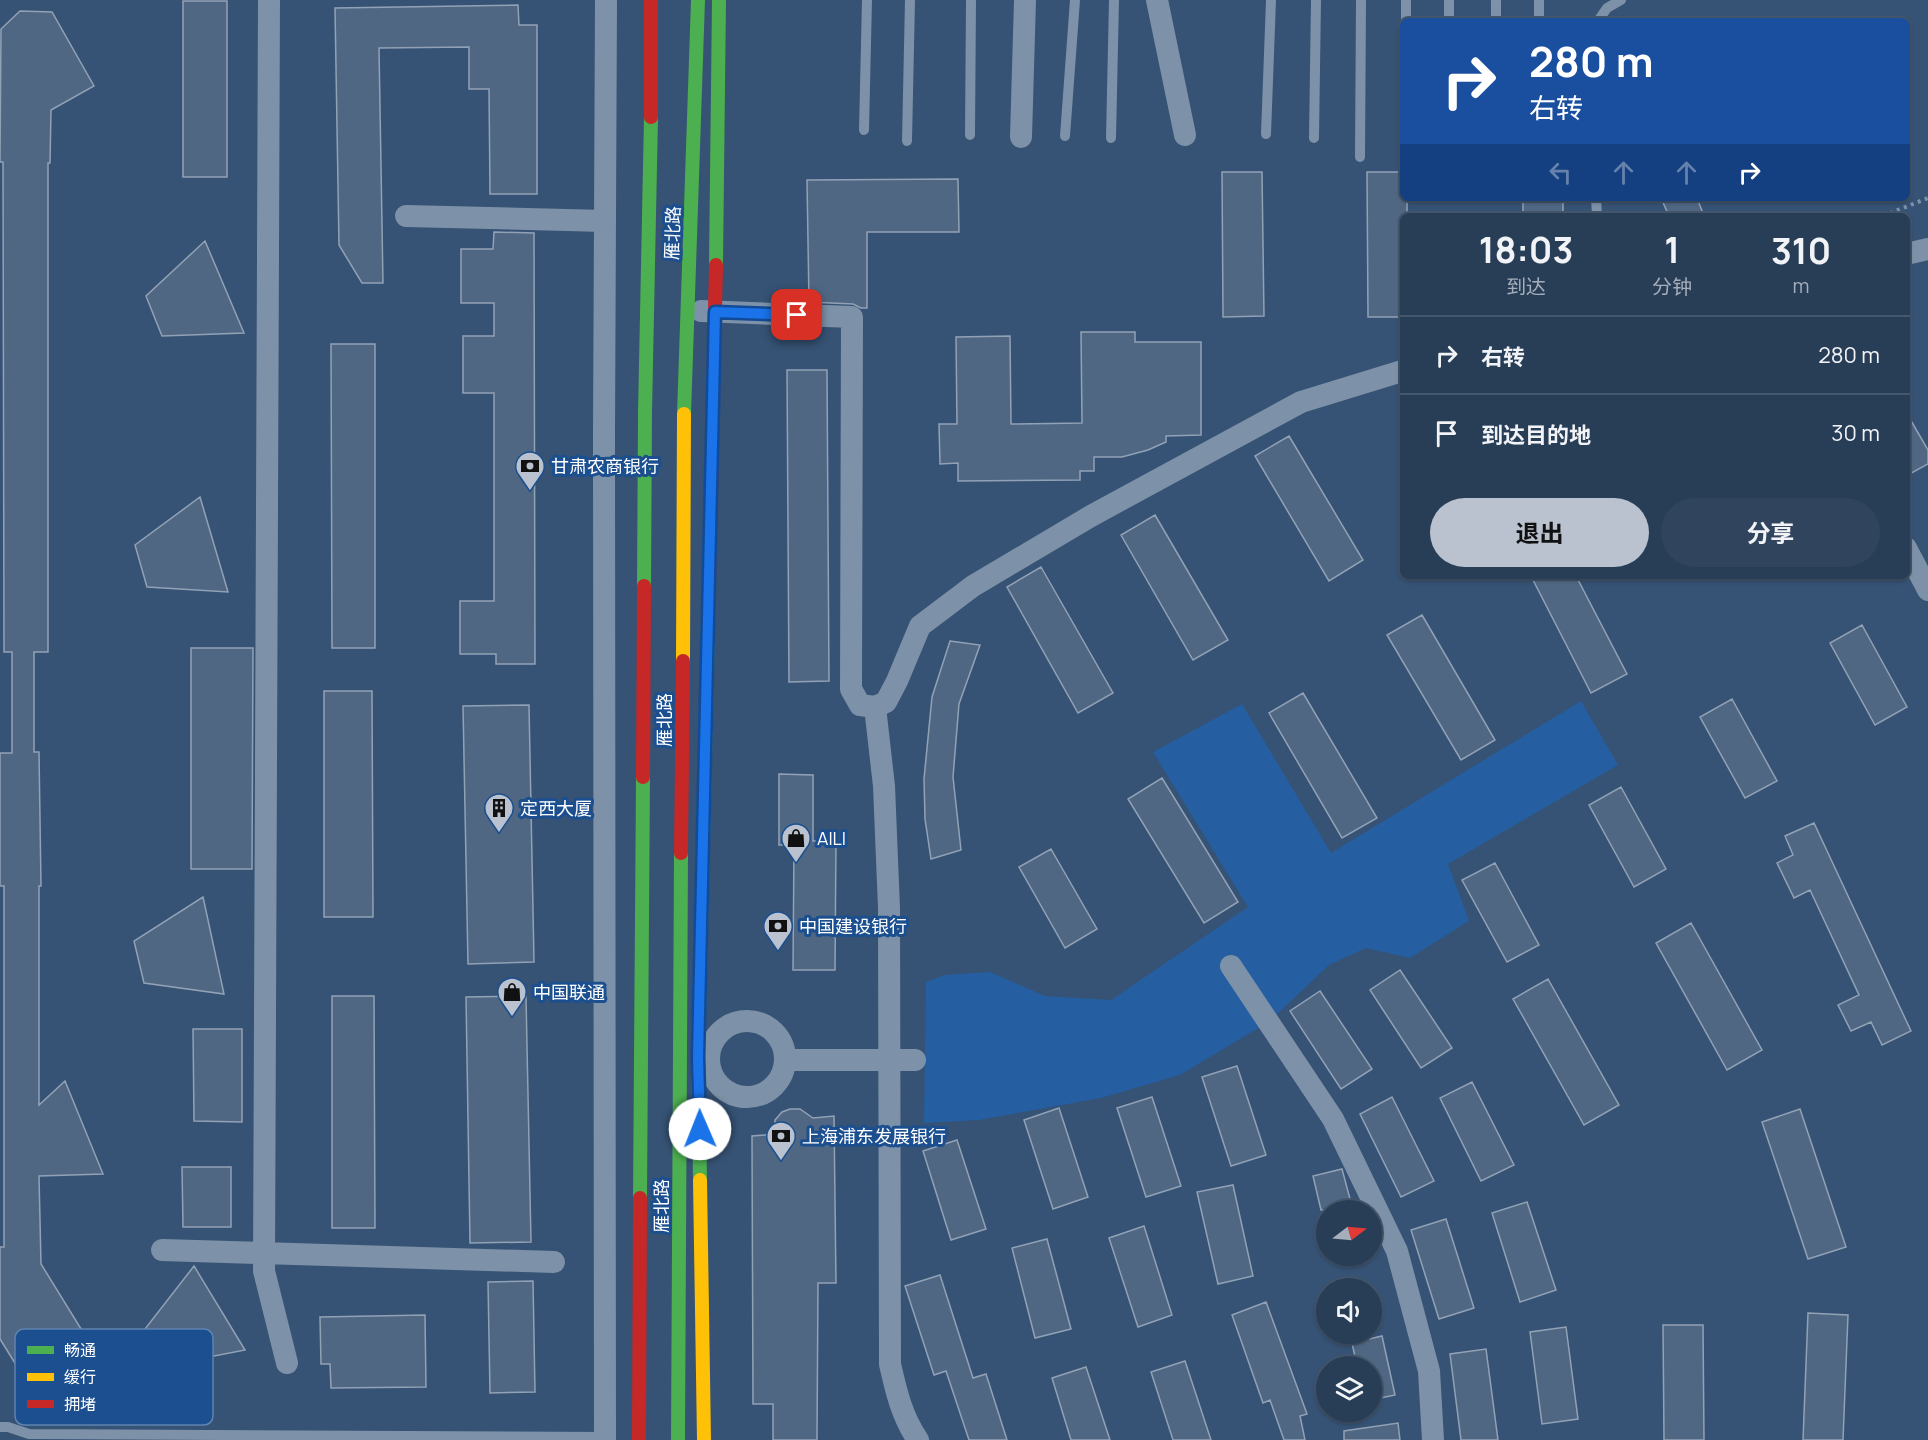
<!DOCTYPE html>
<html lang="zh">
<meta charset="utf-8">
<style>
body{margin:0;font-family:Manrope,"Noto Sans SC",sans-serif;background:#30455d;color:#f1f3f6;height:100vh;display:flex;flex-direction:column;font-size:22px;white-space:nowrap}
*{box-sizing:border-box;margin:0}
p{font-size:20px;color:#a5aeba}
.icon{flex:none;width:33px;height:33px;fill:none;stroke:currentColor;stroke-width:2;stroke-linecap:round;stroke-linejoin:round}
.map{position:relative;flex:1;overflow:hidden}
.panel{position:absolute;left:1400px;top:213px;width:510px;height:366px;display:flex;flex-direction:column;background:#283e57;border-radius:9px;box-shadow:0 2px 4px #0004,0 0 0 2px #44576d}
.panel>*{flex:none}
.hud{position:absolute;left:1400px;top:18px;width:510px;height:183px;border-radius:9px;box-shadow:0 2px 4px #0004,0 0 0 2px #44576d;background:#1a4fa0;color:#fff;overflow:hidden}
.needle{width:39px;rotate:74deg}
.controls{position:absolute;left:1316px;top:1200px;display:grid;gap:12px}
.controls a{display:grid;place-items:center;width:66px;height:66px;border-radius:50%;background:#283e57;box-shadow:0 2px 4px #0004,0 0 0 2px #44576d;font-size:30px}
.pin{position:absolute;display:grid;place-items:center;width:51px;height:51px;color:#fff;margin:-26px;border-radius:12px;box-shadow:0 3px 9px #0006}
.me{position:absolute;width:66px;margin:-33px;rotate:359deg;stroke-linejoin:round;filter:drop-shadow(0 0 4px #0008)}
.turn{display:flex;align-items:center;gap:21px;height:126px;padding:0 30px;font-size:27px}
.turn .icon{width:78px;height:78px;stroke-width:2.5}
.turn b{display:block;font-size:42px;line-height:51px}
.lanes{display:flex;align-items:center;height:57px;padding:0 30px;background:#0003;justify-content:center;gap:30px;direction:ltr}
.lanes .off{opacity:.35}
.eta{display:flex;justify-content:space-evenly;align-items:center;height:102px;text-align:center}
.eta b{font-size:36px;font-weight:700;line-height:42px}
.primary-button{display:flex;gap:12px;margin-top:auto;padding:12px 30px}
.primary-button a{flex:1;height:69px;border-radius:36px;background:#b9c2ce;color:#111;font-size:24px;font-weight:700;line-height:69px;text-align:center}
.primary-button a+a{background:#30455d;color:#f1f3f6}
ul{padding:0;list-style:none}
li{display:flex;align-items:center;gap:18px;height:78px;padding:0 30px;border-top:2px solid #44576d}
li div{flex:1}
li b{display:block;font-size:22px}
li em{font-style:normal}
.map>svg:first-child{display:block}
</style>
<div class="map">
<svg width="1928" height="1440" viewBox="0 0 1928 1440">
<rect width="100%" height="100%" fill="#365274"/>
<path fill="#265fa1" d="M1581,701L1618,765L1448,864L1469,921L1410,958L1366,948L1329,965L1270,1021L1180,1075L1101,1098L979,1120L924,1123L926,982L945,975L990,972L1045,996L1111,1000L1248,907L1153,752L1242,704L1331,853Z"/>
<path fill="#506783" stroke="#92a2b6" stroke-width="1.5" d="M183,1H227V177H183Z
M518,5L519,25H537V194H490L489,89H469V47L379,48L383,283H362L339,245L335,8Z
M20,11L52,12L94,86L51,110L50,163H48V652H34V752H39L41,886H39V1105L65,1081L103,1174L39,1176L41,1264L99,1358L21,1373L0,1339V1247H4V886H0V753H12V652H4L3,162H0L1,29Z
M1222,172H1262L1264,316L1223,317Z
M1367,172H1402V198H1407V216H1402V317H1368Z
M958,179L959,232H867V308H861L853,304L809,302L807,180Z
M1523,198H1563V216H1523Z
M1661,198H1697L1704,216H1669Z
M494,232L534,233L535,664H496V654H460V601H494V393H463V336H494V303H461V249H493Z
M205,241L244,333L162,336L146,296Z
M1081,332H1135V342H1201V435L1166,436V442L1148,450L1122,457H1094V471H1080V480L958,481V463L940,464L939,424H957L956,337L1010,336L1011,424L1082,423Z
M331,344H375V648H332Z
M787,370H827L829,681L789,682Z
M1906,412L1928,450V464L1906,476Z
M1289,436L1363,560L1329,581L1255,456Z
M200,497L228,592L147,587L135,545Z
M1155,515L1228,640L1193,660L1121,535Z
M1041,567L1113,693L1078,713L1007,587Z
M1531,576H1576L1627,674L1591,693Z
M1422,615L1495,740L1461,760L1387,635Z
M1862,625L1907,707L1875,725L1830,643Z
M950,641L980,645L959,704L953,777L961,850L931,859L925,819L924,779L932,697Z
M191,648H253L252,869H191Z
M324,691H372L373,917H324Z
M1303,693L1377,818L1342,838L1269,713Z
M1732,699L1777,781L1745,798L1700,717Z
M529,705L534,962L468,964L463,706Z
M779,774L813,775V841H836L835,970H793L794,845H779Z
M1162,778L1238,902L1204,923L1128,799Z
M1621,787L1666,869L1634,887L1589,805Z
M1814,823L1911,1031L1882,1045L1871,1022L1851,1031L1838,1005L1859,995L1810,890L1794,898L1777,863L1793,855L1785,836Z
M1051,849L1097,929L1065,948L1019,867Z
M1495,863L1539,945L1507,962L1462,880Z
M203,897L224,994L144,983L134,941Z
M1691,923L1762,1050L1727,1070L1656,943Z
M1400,970L1452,1048L1421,1068L1370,990Z
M1548,979L1619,1105L1584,1125L1513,999Z
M1320,991L1372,1069L1341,1089L1290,1011Z
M332,996H374L375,1228H332Z
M526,996L531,1242L470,1243L466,997Z
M193,1029H242V1122L194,1121Z
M1237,1066L1266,1155L1231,1166L1202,1077Z
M1472,1082L1514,1165L1481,1181L1440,1098Z
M1152,1097L1181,1186L1146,1197L1117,1108Z
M1392,1097L1434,1181L1401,1197L1360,1114Z
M1059,1108L1088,1197L1053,1209L1024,1120Z
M790,1109H800L813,1118L834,1116L836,1283H818L817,1440H773V1404H753L752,1136L775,1134V1120L782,1112Z
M1800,1109L1846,1247L1808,1259L1762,1122Z
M957,1140L986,1229L951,1240L923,1151Z
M182,1167H231V1227H183Z
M1342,1169L1353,1210H1321L1313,1176Z
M1233,1185L1253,1276L1218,1284L1197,1192Z
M1527,1202L1556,1290L1520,1302L1492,1213Z
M1446,1219L1474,1308L1439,1319L1411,1230Z
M1144,1226L1172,1315L1138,1327L1109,1238Z
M1047,1239L1071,1329L1035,1338L1012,1248Z
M194,1266L245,1350L168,1365L145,1329Z
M940,1275L973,1378L986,1374L1007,1440H969L946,1371L934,1375L905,1286Z
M533,1281L535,1392L490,1393L488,1282Z
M1266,1302L1307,1414L1300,1416L1305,1440H1284L1270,1400L1263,1403L1232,1315Z
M1808,1313L1848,1315L1843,1440H1803Z
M425,1315L426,1387L331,1388L330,1364H321L320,1317Z
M1663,1325H1703L1704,1440H1664Z
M1566,1327L1578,1419L1542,1424L1530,1332Z
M1382,1336L1395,1395L1371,1400V1366H1357L1352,1343Z
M1486,1349L1498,1440H1461L1450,1354Z
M1185,1361L1211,1440H1173L1151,1372Z
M1086,1367L1110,1440H1071L1052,1378Z
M1398,1423L1400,1440H1344V1431Z"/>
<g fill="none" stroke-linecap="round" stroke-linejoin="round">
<path stroke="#7d92a8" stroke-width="4" stroke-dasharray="3 4.5" stroke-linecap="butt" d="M1883,216L1928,198"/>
<path stroke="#7d92a8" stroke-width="10" d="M1406,21V0
M1449,21V0
M1496,21V0
M1539,21V0
M1598,21L1607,8L1621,0
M864,130L867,0
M1266,134L1271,0
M970,135L971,0
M1065,136L1075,0
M1111,138L1114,0
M1314,138L1316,0
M907,141L910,0
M1360,157L1361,0
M1596,198L1597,216
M0,1427H8L29,1434L605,1437"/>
<path stroke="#7d92a8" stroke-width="22" d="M269,0L264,1271L287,1363
M1157,0L1185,135
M1021,137L1025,0
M406,216L605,221
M1906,254L1928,249
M701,311L852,317L851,689L860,705L875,707L886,702L897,681L920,626L973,586L1091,516L1301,402L1402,371
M1906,548L1928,590
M875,707L884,786L889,908L890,1364C896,1391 902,1417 918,1440
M1231,966L1333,1119L1397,1251L1429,1371L1433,1440
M709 1059a38 38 0 1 1 76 0a38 38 0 1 1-76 0Z
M786,1060H915
M162,1250L554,1262
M605,1440L604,436L606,0"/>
<path stroke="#4caf50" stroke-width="14" d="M716,265L719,0
M684,414L698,0
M644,586L645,413L651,117
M700,1180L698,1057L708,630
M640,1198L643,777
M678,1440L681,853"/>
<path stroke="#ffc107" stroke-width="14" d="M683,661L684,414
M700,1180L704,1440"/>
<path stroke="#c62828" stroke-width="14" d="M651,0V117
M708,630L716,265
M643,777L644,586
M681,853L683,661
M639,1440L640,1198"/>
</g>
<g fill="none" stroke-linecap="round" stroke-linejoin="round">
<g stroke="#114b97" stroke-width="15">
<path id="route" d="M700,1129L698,1057L715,312L797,315"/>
</g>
<use href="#route" stroke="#1a73e8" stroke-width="10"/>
</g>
<defs>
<g id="bank-pin" transform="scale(1.5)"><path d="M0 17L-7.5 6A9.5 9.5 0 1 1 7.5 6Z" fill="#b9c2ce" stroke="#1b4f8f"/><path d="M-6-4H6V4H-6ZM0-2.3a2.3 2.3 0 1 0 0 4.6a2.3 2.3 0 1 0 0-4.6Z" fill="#111"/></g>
<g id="building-pin" transform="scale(1.5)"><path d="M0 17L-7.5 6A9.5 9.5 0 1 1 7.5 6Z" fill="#b9c2ce" stroke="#1b4f8f"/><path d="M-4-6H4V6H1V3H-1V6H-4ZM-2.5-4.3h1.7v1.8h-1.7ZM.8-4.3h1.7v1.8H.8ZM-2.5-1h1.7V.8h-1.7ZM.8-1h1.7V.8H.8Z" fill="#111"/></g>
<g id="shop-pin" transform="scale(1.5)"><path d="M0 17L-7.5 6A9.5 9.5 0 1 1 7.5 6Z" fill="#b9c2ce" stroke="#1b4f8f"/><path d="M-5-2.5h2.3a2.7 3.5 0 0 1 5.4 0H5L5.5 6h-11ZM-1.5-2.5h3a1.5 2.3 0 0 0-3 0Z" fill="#111"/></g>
</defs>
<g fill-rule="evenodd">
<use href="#bank-pin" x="530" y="466"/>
<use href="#building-pin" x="499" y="808"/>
<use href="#shop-pin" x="796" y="838"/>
<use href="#bank-pin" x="778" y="926"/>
<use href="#shop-pin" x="512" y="992"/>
<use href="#bank-pin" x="781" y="1136"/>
</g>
<g text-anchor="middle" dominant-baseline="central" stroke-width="6" stroke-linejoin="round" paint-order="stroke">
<g font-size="18" fill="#fff" stroke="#1b4f8f">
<text transform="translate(672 233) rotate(-88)">雁北路</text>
<text transform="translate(664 720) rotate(-90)">雁北路</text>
<text transform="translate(661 1206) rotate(-90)">雁北路</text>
</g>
<g font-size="18" fill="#fff" stroke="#1b4f8f" text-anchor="start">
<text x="551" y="466">甘肃农商银行</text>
<text x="520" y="808">定西大厦</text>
<text x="817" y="838">AILI</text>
<text x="799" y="926">中国建设银行</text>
<text x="533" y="992">中国联通</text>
<text x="802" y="1136">上海浦东发展银行</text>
</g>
</g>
<rect x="15" y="1329" width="198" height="96" rx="9" fill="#1b4f8f" stroke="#5f84b1" stroke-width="1.5"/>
<rect x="27" y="1346" width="27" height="8" fill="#4caf50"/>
<rect x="27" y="1373" width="27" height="8" fill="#ffc107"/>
<rect x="27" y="1400" width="27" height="8" fill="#c62828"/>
<g font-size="16" fill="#fff">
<text x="64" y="1356">畅通</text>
<text x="64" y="1383">缓行</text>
<text x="64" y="1410">拥堵</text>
</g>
</svg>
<div class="controls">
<a><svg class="needle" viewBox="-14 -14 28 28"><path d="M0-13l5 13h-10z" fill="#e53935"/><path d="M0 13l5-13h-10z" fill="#a5aeba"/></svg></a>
<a><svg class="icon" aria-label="sound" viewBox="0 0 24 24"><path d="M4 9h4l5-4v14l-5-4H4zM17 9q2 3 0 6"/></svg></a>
<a><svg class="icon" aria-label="layers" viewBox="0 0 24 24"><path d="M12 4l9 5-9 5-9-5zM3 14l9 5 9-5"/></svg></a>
</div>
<div class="pin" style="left:797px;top:315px;background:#d93025"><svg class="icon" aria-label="arrive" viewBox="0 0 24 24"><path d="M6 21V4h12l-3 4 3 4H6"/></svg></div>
<svg class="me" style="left:700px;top:1129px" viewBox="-20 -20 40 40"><circle r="19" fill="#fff"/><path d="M0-13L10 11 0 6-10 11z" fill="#1a73e8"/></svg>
<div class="hud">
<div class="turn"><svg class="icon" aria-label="right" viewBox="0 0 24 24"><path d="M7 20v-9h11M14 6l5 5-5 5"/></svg><div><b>280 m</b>右转</div></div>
<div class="lanes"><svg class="icon off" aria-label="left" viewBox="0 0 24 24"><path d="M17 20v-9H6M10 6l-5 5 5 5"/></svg><svg class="icon off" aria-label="ahead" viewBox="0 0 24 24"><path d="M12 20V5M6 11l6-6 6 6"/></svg><svg class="icon off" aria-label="ahead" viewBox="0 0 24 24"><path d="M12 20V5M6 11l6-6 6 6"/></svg><svg class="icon" aria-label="right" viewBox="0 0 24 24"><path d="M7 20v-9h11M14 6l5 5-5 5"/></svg></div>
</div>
<section class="panel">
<div class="eta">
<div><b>18:03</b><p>到达</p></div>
<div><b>1</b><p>分钟</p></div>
<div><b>310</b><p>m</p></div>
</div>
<ul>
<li><svg class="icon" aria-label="right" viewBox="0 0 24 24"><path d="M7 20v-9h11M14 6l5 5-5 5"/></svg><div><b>右转</b></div><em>280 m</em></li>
<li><svg class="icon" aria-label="arrive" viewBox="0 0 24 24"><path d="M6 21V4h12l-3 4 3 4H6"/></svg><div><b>到达目的地</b></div><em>30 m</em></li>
</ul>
<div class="primary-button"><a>退出</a><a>分享</a></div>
</section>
</div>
